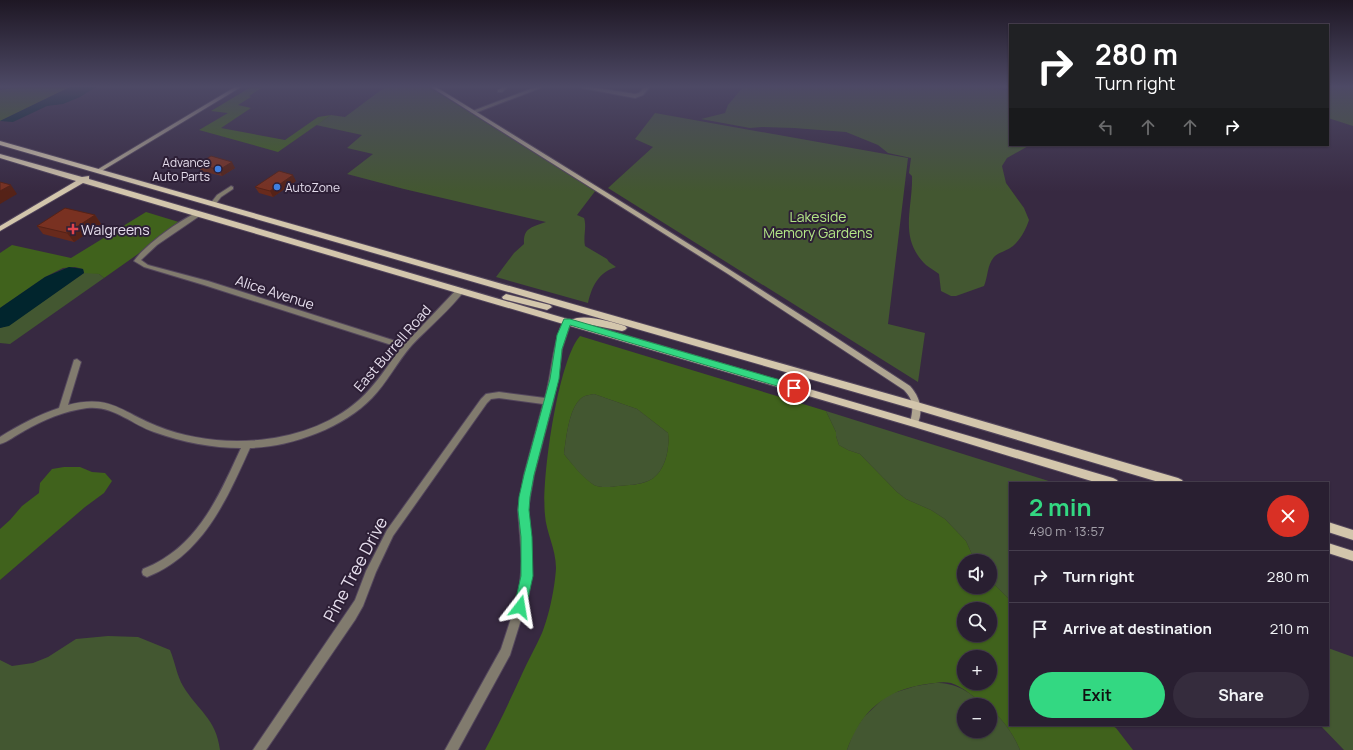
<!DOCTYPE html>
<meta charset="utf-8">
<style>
body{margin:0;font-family:Manrope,sans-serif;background:#352c3d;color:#f1f3f6;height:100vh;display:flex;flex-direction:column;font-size:15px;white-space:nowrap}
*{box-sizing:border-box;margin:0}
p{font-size:13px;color:#a5a2ab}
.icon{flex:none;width:22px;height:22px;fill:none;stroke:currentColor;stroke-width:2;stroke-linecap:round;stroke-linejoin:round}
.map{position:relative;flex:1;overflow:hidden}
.side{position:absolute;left:1009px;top:482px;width:320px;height:244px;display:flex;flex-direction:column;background:#291f31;border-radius:0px;box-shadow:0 1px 3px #0004,0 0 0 1px #453d4d}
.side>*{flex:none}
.guide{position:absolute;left:1009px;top:24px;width:320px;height:122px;border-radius:0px;box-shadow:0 1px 3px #0004,0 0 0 1px #453d4d;background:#202124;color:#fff;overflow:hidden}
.buttons{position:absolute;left:957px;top:554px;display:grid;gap:8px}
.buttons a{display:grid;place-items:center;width:40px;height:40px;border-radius:50%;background:#291f31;box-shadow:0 1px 3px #0004,0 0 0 1px #453d4d;font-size:20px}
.pin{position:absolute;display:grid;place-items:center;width:34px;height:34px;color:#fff;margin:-17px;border:2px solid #fff;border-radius:50%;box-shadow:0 1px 4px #0007}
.me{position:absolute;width:44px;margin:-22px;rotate:14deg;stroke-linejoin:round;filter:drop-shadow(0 0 3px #0008)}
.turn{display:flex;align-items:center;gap:14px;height:84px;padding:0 20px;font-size:18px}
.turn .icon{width:52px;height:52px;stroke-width:2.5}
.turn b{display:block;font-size:28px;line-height:34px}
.lanes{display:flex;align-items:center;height:38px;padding:0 20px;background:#0003;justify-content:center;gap:20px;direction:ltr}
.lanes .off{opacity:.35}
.round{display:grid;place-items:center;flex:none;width:42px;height:42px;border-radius:21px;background:#352c3d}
.head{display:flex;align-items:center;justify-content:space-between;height:68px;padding:0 20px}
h1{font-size:24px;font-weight:700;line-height:30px;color:#33d882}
.primary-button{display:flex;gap:8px;margin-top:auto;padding:8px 20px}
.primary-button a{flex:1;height:46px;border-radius:24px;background:#33d882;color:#111;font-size:16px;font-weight:700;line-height:46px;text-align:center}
.primary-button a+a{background:#352c3d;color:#f1f3f6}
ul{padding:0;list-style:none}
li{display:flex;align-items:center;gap:12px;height:52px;padding:0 20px;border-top:1px solid #453d4d}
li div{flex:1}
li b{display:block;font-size:15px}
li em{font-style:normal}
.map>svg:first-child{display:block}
</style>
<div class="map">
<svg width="1353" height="750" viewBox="0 0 1353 750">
<rect width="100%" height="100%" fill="#372941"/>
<path fill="#435731" d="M385,87H429L596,190L577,215L584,218C587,227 583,236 585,246L607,259L609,262L616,267C598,273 592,286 588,303L496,277L514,253L524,244C523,227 533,227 546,222L404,189L347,174L373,154L347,148L362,135L316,125L331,115L345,117Z
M743,87H989L1010,91V145H1030L1007,158L1002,166L1006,183L1024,208L1029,220C1026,229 1021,239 1013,246C1007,251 999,252 994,257C987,265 988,277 984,286L956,296H951L941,291L939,274C935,271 930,268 926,265C898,238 913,209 912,176L909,173L911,158L888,153L878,145L846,132L794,128L762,127L750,128L701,119L725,113L728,105Z
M1328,87H1353V126L1328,118Z
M655,113L908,158L888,324L925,333L918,382L608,188L653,147L635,139Z
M90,272L99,274L104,278L10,344L0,343V328L9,325L84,273Z
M594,394L637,409L668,433C670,449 665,474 648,481C639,485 628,485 618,486C612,487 600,488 594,485C582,478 572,464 564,454C566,440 569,402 585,396C587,395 591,395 594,394Z
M826,411L1055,483H1010V600L990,580V561H975L966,541L945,519L931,510L906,499L897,492L860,454L848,450L839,445L836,436V432Z
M108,636L138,637L170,650C175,662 177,676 183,686C198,711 216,718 220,750H0V660L12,666L33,663L48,657L76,639Z
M1328,648L1353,657V750H1344L1320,725H1328Z
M935,683C957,683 968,691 984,705H964V731H990V709C1004,720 1013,734 1020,750H847L854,731L864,717L887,695L916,686Z"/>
<path fill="#40621c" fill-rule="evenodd" d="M19,87H70L0,121V90Z
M251,87H263L249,96L251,97L238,105L251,108L221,128L285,140L318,117L331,115L278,152L199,130L228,113L211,111Z
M146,212L182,223L104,278L99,274L84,273L83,269L75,267L63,268L45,277L0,308V253L12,245L71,258Z
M580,336L826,411L836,432V436L839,445L848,450L860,454L897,492L906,499L931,510L945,519L966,541L975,561H964V587H990V580L1010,600V725H1111L1116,728L1133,750H1020C1013,734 1004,720 990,709V705H984C974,697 963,687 951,683C944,681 934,683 927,684C885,690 861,711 847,750H485C499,724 510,700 522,674C528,660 536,647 542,633C549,616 555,587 556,568C556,549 546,532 545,515C541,481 558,360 580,336ZM594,394L637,409L668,433C670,449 665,474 648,481C640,485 628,485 618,486C612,487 600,488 594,485C583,478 572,464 564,454C566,440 569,402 585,396C587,395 591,395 594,394ZM964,609H990V635H964ZM964,657H990V683H964Z
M64,467H80L92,472L105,473L112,481L104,493L85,507L0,580V529L10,520L22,506L39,493L40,483L52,469Z"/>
<path fill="#01252d" d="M70,87H96L80,97L63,104L47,106L13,122L0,121Z
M69,267L83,269L84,273L9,326L0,328V308L45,277Z"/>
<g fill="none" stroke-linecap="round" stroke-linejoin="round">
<g stroke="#53465c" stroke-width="2">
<path id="street" d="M503,87H508L502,92H498V90Z
M536,87H543L475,113L470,112Z
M580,87H591L635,94L639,93L645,87H650L643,95L635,98L582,88Z
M231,186L233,187V189L221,197L215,205H211L210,204L217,195Z
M199,212L202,214L201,215L157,245L141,260L148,265L208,281L405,344L458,288H461L465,290C450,310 429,327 412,345C397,362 387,383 372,398C343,428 291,447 250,448C227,499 203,555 147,577L143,575L142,572L143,569C150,566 157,563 163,559C203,535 222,489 241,448C212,448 182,442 154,432C131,424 113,405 87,408C64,411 43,420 24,431C16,435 8,442 0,444V437C19,425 38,415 59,408L74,360L77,359L81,362L68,405C111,394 121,412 157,426C219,451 307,446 359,400C376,385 387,366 401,348L204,285L144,267L134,261C143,247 183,217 199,212Z
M564,320H567L571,322L562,349L558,379L553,402L534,475L530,497L528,510L532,561L529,594L510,655L458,750H445L501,649L519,594L522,561L518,510L524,475L543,404L499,398L491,399L487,403L393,536L376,572L363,606L355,620L266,750H253L355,600L366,571L387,530L481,399L486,394L499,392L545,398C552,373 552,344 564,320Z"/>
</g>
<g stroke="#53465c" stroke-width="2">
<path id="secondary" d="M235,87H241L100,172L98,173L95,171Z
M431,87H436C595,185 754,283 910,386C920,397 924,411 917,425H911L910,423C913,408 915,402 904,390L728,274Z"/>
</g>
<g stroke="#53465c" stroke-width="2">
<path id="primary" d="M0,141L917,402L1178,478L1182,480L1184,483H1162L917,410L0,145Z
M0,154L82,177L89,176V179L571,320C584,313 612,322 625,326L627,328L625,330L622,331L587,324L1113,478L1117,480L1119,483H1098L914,427L83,183L0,231V226L76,181L0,158Z
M506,294L550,305L552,307L547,310L503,299L502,297Z
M1328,522L1353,530V540L1328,532Z
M1328,543L1353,551V561L1328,553Z"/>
</g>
<use href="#street" fill="#817b6e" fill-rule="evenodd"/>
<use href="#secondary" fill="#afa591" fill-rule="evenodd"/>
<use href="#primary" fill="#d3c6ac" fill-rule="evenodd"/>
</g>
<path fill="#682a1c" d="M198,164L235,168L222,176L201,171Z
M296,181L273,197L259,193L255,187Z
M95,215L101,224L74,242L43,234L37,226Z"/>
<path fill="#552217" d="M232,162L235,168L222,176L219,170Z
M293,175L296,181L273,197L270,191Z
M11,185L17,194L0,204V191Z
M95,215L101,224L74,242L67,233Z"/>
<path fill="#793121" stroke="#552217" d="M211,156L232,162L219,170L198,164Z
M279,171L293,175L270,191L255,187Z
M0,182L11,185L0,191Z
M65,208L95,215L67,233L37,226Z"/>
<linearGradient id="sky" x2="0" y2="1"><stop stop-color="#1e1724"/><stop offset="0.45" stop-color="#4d4965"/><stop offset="1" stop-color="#4d4965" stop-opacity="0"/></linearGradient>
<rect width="1353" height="192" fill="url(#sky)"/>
<path fill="#33d882" stroke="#218c54" d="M564,319H570L794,384L798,388L794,391L570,325L562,349L559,379L534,475L530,497L529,510L532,537L533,576L526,607L524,611L520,613L516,611L514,607L521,576V537L518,510L519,497L524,475L550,379L557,335Z"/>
<g fill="#3f7fe0" stroke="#2d1f36" stroke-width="1.5">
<circle cx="218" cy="169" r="4"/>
<circle cx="277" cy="187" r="4"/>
</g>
<path fill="#e0444e" stroke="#2d1f36" stroke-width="1.5" d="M71 223h4v4h4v4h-4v4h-4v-4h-4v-4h4z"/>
<g text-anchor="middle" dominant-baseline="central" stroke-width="4" stroke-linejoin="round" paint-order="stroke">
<g font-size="12" fill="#e5ddec" stroke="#2d1f36" text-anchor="end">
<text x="210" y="162">Advance<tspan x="210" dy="14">Auto Parts</tspan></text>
<text x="285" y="187" text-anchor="start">AutoZone</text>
</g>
<g font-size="14" fill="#b3e686" stroke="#2d1f36">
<text x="818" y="216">Lakeside<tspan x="818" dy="16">Memory Gardens</tspan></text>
</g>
<g font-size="14" fill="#e5ddec" stroke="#2d1f36" text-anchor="start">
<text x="81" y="229">Walgreens</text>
</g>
<g font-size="14" fill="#e5ddec" stroke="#2d1f36">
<text transform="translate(275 292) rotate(18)">Alice Avenue</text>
<text transform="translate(392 348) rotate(-49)">East Burrell Road</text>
</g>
<g font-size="17" fill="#e5ddec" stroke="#2d1f36">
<text transform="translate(355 569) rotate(-62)">Pine Tree Drive</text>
</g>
</g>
</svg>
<div class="buttons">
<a><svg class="icon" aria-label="sound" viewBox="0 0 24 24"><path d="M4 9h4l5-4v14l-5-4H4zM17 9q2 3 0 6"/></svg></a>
<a><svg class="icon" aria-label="search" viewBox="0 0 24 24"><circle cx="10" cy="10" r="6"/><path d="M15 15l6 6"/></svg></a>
<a>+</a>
<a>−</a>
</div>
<div class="pin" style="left:794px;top:388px;background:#d93025"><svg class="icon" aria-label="arrive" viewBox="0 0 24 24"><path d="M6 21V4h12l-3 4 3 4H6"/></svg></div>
<svg class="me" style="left:520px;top:607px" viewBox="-20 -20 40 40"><path d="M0-17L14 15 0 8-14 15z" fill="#33d882" stroke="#fff" stroke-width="4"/></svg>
<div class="guide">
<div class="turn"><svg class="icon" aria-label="right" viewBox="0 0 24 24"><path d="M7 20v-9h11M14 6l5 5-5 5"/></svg><div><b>280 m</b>Turn right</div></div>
<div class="lanes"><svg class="icon off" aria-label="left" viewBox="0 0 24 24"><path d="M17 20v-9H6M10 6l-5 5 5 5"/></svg><svg class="icon off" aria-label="ahead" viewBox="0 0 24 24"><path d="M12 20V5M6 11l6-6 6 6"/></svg><svg class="icon off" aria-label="ahead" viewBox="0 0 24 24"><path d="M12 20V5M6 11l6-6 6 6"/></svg><svg class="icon" aria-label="right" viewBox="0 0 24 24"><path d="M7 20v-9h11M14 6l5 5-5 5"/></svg></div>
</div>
<section class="side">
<div class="head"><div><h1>2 min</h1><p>490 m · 13:57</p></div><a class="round" style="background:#d93025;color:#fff"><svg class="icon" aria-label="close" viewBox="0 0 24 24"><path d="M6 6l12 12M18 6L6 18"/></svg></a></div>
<ul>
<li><svg class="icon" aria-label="right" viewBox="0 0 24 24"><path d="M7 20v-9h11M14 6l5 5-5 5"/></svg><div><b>Turn right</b></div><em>280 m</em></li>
<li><svg class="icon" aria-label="arrive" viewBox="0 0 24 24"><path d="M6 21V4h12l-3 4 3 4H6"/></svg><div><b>Arrive at destination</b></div><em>210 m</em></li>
</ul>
<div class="primary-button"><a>Exit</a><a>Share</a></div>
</section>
</div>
